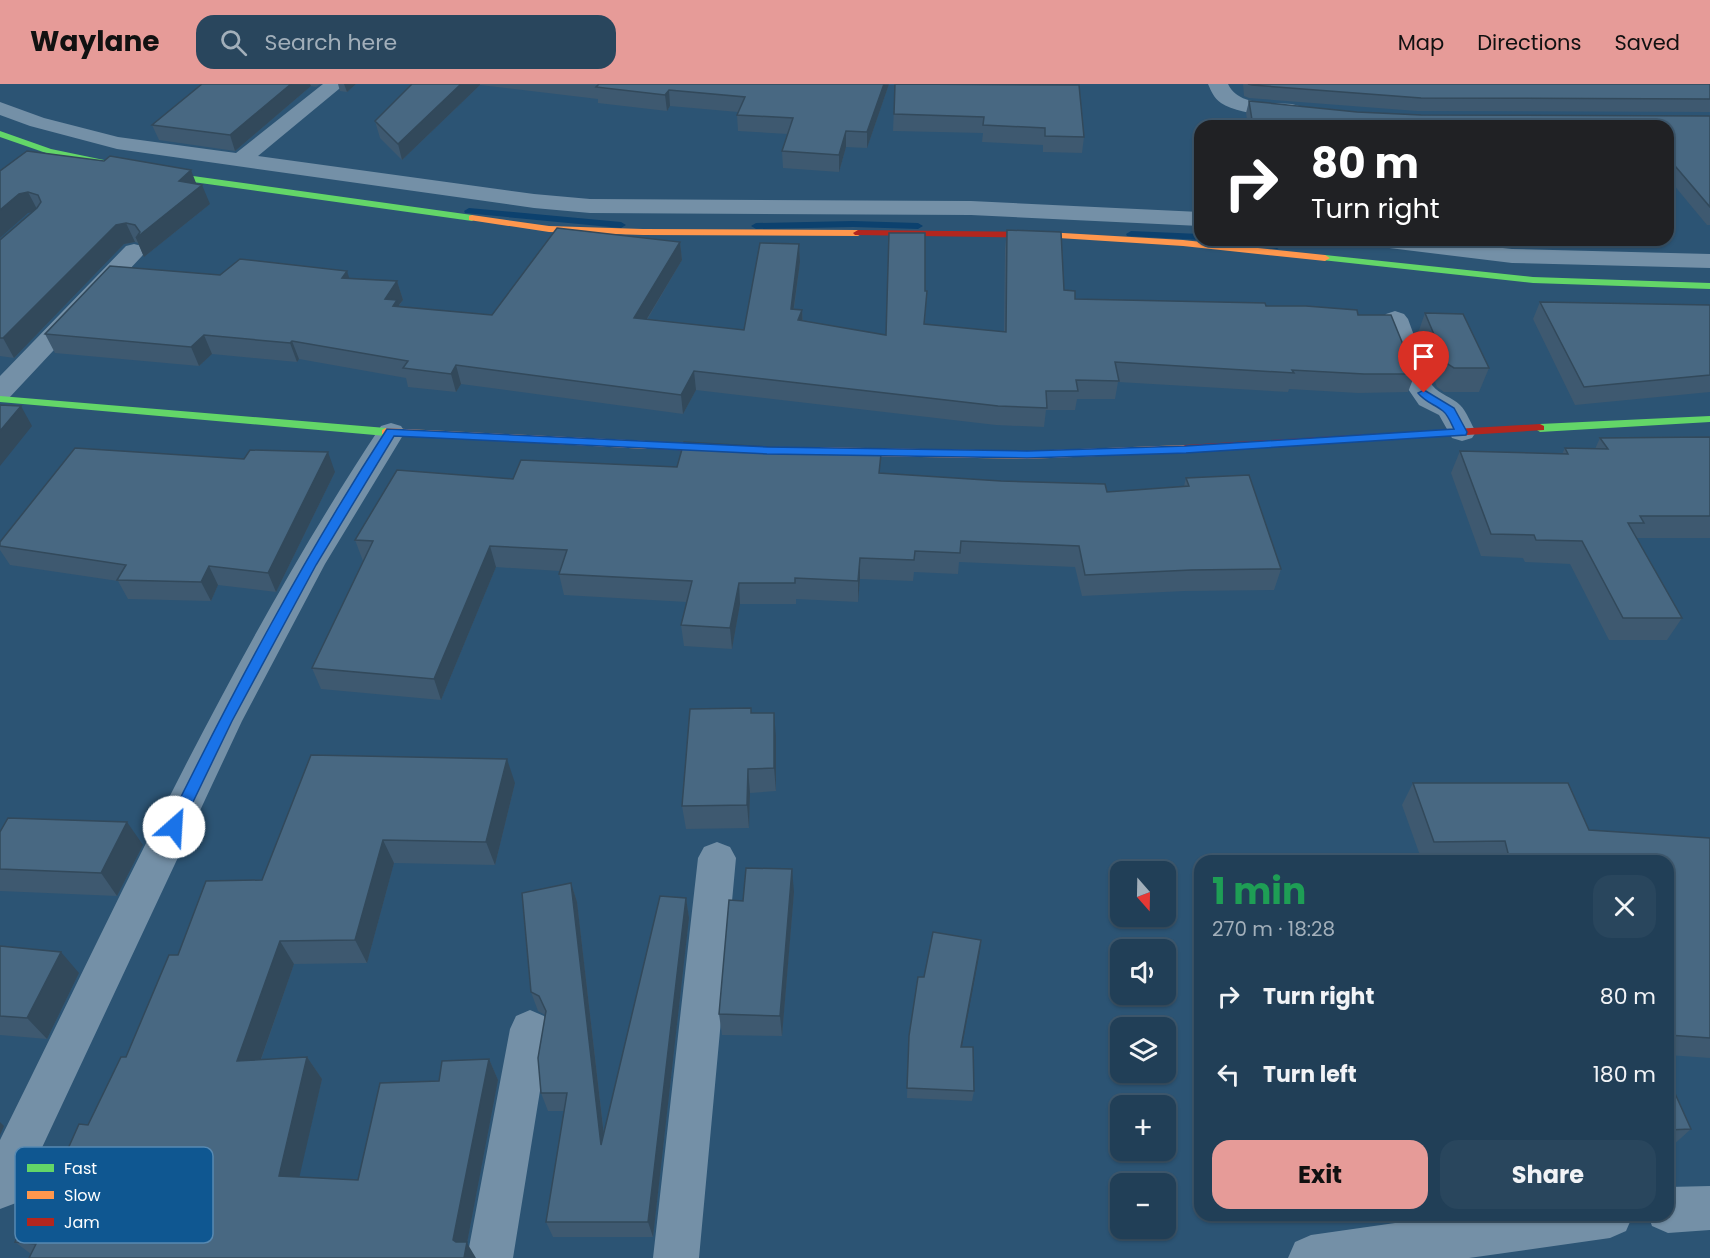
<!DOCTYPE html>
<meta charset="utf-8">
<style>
body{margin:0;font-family:Poppins,sans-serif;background:#29465d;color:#f1f3f6;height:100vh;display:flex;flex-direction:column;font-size:22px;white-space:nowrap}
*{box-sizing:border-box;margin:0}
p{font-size:20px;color:#a2afba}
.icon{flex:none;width:33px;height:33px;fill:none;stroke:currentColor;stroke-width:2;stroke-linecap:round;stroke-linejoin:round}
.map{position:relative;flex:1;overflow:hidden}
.drawer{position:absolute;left:1194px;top:771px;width:480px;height:366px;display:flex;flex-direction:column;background:#213f57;border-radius:18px;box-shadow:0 2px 4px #0004,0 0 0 2px #3e586d}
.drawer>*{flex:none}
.hud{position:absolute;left:1194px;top:36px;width:480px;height:126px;border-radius:18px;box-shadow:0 2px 4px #0004,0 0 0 2px #3e586d;background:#202124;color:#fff;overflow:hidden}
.needle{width:39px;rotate:160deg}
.tools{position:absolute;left:1110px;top:777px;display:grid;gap:12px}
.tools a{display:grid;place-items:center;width:66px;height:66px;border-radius:12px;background:#213f57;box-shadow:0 2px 4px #0004,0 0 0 2px #3e586d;font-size:30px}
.pin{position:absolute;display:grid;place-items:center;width:51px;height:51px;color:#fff;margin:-62px -26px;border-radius:50% 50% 50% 0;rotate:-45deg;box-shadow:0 0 6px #0007}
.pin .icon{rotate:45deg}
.me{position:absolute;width:66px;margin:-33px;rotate:26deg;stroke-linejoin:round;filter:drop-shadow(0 0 4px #0008)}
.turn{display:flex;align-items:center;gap:21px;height:126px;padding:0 18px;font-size:27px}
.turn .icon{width:78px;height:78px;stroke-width:2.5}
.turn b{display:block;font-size:42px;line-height:51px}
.round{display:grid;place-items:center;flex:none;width:63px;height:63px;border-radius:18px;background:#29465d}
.overview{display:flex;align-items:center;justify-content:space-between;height:102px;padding:0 18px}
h1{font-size:36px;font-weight:700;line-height:45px;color:#1e9e55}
.cta{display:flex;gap:12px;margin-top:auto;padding:12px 18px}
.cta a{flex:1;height:69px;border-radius:18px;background:#e69b98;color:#111;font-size:24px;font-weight:700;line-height:69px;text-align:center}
.cta a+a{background:#29465d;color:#f1f3f6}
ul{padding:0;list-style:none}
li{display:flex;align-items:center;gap:18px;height:78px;padding:0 18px}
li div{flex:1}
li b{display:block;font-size:22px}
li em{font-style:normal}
header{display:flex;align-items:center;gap:36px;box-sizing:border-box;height:84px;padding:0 30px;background:#e69b98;color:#111}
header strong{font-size:28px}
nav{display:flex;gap:33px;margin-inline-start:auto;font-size:21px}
.search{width:420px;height:54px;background:#29465d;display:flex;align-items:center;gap:15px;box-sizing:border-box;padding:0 21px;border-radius:18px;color:#a2afba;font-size:22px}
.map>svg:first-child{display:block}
</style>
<header>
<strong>Waylane</strong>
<div class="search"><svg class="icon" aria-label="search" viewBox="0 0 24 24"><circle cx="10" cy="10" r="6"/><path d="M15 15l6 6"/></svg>Search here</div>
<nav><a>Map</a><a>Directions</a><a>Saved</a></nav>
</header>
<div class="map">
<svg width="1710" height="1174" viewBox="0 0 1710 1174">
<rect width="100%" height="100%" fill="#2c5474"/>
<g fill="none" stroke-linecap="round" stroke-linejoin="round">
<path fill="#0c416e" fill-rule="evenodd" d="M469,124L621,138L626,141L621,144L465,129L464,127Z
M853,137L918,139L923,142L918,145L853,143L756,145L751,142L756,139Z
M1131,147L1200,150L1201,156L1127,152L1126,150Z
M1221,156C1236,156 1271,153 1282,162L1277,165L1226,159Z"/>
<path fill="#7490a7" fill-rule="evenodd" d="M323,0H345L258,72L534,110L590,115L971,117L1200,128V142L971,131L590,129L534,124L117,65L30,42L0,31V18L44,34L118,53L236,69Z
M1208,0H1228C1238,22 1271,19 1292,20L1299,22L1302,26L1299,30C1281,35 1237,30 1221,19C1214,14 1211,7 1208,0Z
M1369,156H1430L1512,165L1710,170V184L1512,179L1381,163L1373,161Z
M134,160L142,162L146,167L142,172L9,314L0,316V292L126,162Z
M1395,227L1404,230L1408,235L1432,301C1440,311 1452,313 1460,321C1467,328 1471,340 1476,348L1472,354L1462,357L1452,354L1439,331L1419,321L1406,302L1382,235L1386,230Z
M391,339L401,342L405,348L325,480L242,637L16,1119L0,1125V1056C120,814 232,567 381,342Z
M717,758L730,763L736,774L699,1174H653L698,774L704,763Z
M530,926L544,932L550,945L513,1174H467L510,945L516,932Z
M1710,1102V1146L1668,1149L1652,1142L1648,1131H1668V1103Z
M1451,1131H1633L1626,1147L1610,1154L1469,1174H1288L1295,1158L1311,1151Z"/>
<path fill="#63d668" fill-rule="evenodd" d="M0,47L51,65L157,87L472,131L477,134L472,137L157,93L46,69L0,53Z
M1325,171L1533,193L1710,199V205L1533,199L1322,176V172Z
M0,312L386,344L392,348L386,352L0,318Z
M1710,332V338L1540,348L1534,344L1540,340Z"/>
<path fill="#ff974d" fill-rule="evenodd" d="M472,131L549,142L643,145L858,146L863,149L858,152L643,151L549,148L469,136V132Z
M1046,148L1183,156L1325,171L1330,174L1325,177L1183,162L1043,153L1041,151Z
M386,344L646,357L652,361L646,365L382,350V346Z
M1185,361L1191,365L1189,368L1027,375L810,371L804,367L810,363L1027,367Z"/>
<path fill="#b3261e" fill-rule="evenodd" d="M858,146L1046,148L1051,151L1046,154L855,151L853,149Z
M1540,340L1544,342V346L1185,369L1179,365L1185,361Z
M646,357L728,361L734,365L728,369L642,364V358Z"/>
</g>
<path fill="#3e5970" d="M202,0H320L316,3L311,2L235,67L159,56L152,41Z
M338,0H356L347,8L340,7Z
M412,0H889L867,64L846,63L839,88L783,84L782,67L788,50L738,47L737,31L738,28L670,22L667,27L598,19V15L480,1L402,76L380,54L375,37Z
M895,0L1084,53L1082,69L1043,68V61L982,58L983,49L893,47Z
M1243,0H1710V28L1417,27L1249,14L1244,12Z
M1249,17L1357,28L1421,31L1710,32V141H1707L1668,94V42H1248L1246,29Z
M104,77L196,100L210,120L144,173L138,159L135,158L124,160L14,274L0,272V156L32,128L28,129L0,154V87Z
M1007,146L1064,206L1075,215L1266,222L1358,231L1415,290L1408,308L1358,309L1289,305L1288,308L1118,298L1115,315H1077L1075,326H1046L1044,343L996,341L696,306L683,330L461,300L456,308L408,303L406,294L299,275L297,278L212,270L199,282L55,269L45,250L220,191L350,194L397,197L403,216L399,222L492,231L680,158L682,176L647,236L744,246L799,160L800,178L794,225L802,226L803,237L886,251L925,207H927L925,240L1004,248L1005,164Z
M1540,218L1710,221V308L1575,321L1533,235Z
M1425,229L1489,284L1479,308H1444L1437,303L1417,252Z
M1710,353V454H1636L1682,534L1667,556H1609L1570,480L1525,478L1523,474L1481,472L1451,389L1460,367L1562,370L1565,364L1595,365L1600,354Z
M677,383L880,389L1107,408L1184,402L1186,394L1281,485L1274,506L1185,507L1082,512L1075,483L959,478L958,490L914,488L913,497L860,495L858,518L796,515V520H740L732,565L684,562L681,541L687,518L564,511L559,490L560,487L496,483L441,616L321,605L312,584L363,477L355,456L513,395Z
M335,388L276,508L218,501L211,517L128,515L118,497L10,481L0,466V458Z
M751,629L776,653V707L750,709L749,744L686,745L682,722Z
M515,699L495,781L394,779L367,879L294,880L261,976L307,973L322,995L299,1093L358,1096L439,997L489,975L498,996L467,1159L31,1170L15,1158L47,1112L88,1041L126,973L178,871L262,796Z
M1413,699L1589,746L1710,754V974L1668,971V777H1422L1402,721Z
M0,748L143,761L117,812L0,807Z
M571,799L577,818L604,1050L686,814L689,834L653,1153H553L546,1138L564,1027H548L541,1009L545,931L538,927L531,908Z
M794,808L782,952L722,951L719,930L743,817Z
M981,856L962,963L974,1007L972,1017L907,1014L909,952L924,893Z
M0,862L79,889L47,955L0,951Z
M1668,994L1691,1045L1671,1063H1668Z"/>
<path fill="#32495b" d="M291,0H310L311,2L235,67L230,51Z
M344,0H356L347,8Z
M461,0H480V1L402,76L398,60Z
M884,0H889L867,64V48Z
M669,6L670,22L667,27L665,11Z
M846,47V63L839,88V71Z
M191,86L198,104L202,101L210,120L144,173L136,154L179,97Z
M28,108L38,127L28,129L0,154V126L19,110Z
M126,139L135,158L124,160L14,274L3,254L116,141Z
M680,158L682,176L636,253L634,234Z
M799,160L800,178L791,244V225Z
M347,187L353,206L342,194Z
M397,197L403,216L399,221L403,234L385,215Z
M802,226L803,245L798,236Z
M204,251L212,270L199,282L191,263Z
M292,257L299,275L297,278L290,259Z
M456,281L461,300L456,308L451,290Z
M694,287L696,306L683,330L681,311Z
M21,322L32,342L0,382V347Z
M328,368L335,388L276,508L268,489Z
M490,462L496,483L441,616L434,595Z
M860,474V495L858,518V497Z
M209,482L218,501L211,517L201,498Z
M739,499L740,520L732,565L730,544Z
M774,629L776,653V707L774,684Z
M507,675L515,699L495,781L486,758Z
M748,685L750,709L749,744L747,721Z
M127,738L143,761L117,812L101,789Z
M383,756L394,779L367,879L355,856Z
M792,785L794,808L782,952L780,932Z
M571,799L577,818L607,1078L601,1061Z
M686,814L689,834L653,1153L648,1138Z
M981,856L980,867L960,973L961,963Z
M280,857L294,880L253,998L237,977Z
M61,868L79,889L47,955L27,934Z
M307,973L322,995L295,1112L279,1092Z
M489,975L498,996L467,1159L476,1174H464L453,1156Z
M0,1038L4,1042L0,1051Z"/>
<path fill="#486882" stroke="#32495b" stroke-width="1.5" d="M202,0H291L230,51L152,41Z
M412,0H461L398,60L375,37Z
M599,0H884L867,48L846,47L839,71L782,67L793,34L737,31L745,13L669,6L665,11L596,3Z
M895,0L1079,1L1084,53L1045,52V44L983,41L984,33L894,30Z
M1248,0H1710V15L1421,14L1252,1Z
M1249,17L1357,28L1421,31L1710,32V123L1670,76H1668V42H1253Z
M27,67L104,77L110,72L191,86L179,97L202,101L136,154L140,148L135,141L126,139L116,141L3,254H0V156L37,124L41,118L38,111L28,108L19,110L0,126V87Z
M557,144L680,158L634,234L744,246L760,159L799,160L791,225L802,226L798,236L886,251L889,149H925V207H927L924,240L1006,248L1007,146L1061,148L1064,206L1075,207V215L1265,219L1266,222H1306L1357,226L1358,231H1391L1415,290H1364L1292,286L1294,289L1115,278L1119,297L1076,296L1078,307H1046L1047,324L998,322L694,287L681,311L456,281L451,290L403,284L408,277L292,257L290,259L204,251L191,263L45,250L110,182L220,191L240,175L347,187L342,194L397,197L385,215L397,216L393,222L492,231Z
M1540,218L1710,221V291L1584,303Z
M1425,229L1463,230L1489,284H1454L1446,279Z
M0,321L21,322L0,347Z
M1710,353V432H1640L1644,439H1628L1682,534H1623L1582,457L1536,456L1534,451L1491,450L1460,367L1568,370L1565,364L1608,365L1600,354Z
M684,358L881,370L879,389L1001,397L1105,400L1107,408L1189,402L1186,394L1249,391L1281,485L1191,486L1085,491L1079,462L961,457L960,469L915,467L914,476L860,474L858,497L795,494V499H739L730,544L681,541L692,497L559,490L567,466L490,462L434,595L312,584L373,457L355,456L397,386L513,395L521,376L677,383Z
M75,364L244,375L250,366L328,368L268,489L209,482L201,498L117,496L126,481L0,462V458Z
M751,624V629H774V684L748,685L747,721L682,722L690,625Z
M311,671L507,675L486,758L383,756L355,856L280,857L237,977L307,973L279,1092L358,1096L380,999L439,997L442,977L489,975L453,1156L456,1158H467L464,1174H29L36,1160L15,1158L38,1111L47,1112L79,1040L88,1041L121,973H126L169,871H178L206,797L262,796Z
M1413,699H1568L1589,746L1710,754V954L1668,951V777H1510L1505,757L1434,758Z
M8,734L127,738L101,789L0,785V748Z
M746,784L792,785L780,932L719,930L729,816L743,817Z
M571,799L601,1061L660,812L686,814L648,1138H546L567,1009H541L538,974L546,927L539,912L531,908L522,809Z
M933,848L981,856L961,963H973L974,1007L907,1004L909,952L918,893H924Z
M0,862L61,868L27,934L0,932Z
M1668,994L1691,1045L1668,1046Z"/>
<path fill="#1a73e8" stroke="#114b97" stroke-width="1.5" d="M1424,306L1454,324L1467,348L1466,351L1186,369L1027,374L767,370L394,352L316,481L232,637L179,747L174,749L168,747L166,743C233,607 304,473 387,345L767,363L1027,367L1186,362L1454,345C1451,339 1448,331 1443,327C1434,320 1425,318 1418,309Z"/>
<rect x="15" y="1063" width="198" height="96" rx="9" fill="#0f5791" stroke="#5789b2" stroke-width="1.5"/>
<rect x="27" y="1080" width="27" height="8" fill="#63d668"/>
<rect x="27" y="1107" width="27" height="8" fill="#ff974d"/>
<rect x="27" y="1134" width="27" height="8" fill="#b3261e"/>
<g font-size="16" fill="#fff">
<text x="64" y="1090">Fast</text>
<text x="64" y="1117">Slow</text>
<text x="64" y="1144">Jam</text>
</g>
</svg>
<div class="tools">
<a><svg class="needle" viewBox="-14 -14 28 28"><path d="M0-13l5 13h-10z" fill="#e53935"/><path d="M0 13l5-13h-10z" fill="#a2afba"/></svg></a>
<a><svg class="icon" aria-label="sound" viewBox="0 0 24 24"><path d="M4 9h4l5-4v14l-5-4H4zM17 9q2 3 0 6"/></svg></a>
<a><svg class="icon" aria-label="layers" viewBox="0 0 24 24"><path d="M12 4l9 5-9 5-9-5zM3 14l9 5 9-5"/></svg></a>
<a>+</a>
<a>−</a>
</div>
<div class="pin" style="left:1424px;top:309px;background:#d93025"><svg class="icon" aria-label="arrive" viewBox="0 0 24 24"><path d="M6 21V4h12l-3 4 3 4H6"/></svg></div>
<svg class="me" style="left:174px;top:743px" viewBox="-20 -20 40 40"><circle r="19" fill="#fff"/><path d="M0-13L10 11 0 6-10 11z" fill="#1a73e8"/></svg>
<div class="hud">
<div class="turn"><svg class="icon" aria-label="right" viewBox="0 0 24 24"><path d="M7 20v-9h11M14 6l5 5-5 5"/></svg><div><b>80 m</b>Turn right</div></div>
</div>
<section class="drawer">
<div class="overview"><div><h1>1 min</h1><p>270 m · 18:28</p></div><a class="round"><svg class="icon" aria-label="close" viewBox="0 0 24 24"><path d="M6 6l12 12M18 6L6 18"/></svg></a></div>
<ul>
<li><svg class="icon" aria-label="right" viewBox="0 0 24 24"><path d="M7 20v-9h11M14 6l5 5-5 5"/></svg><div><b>Turn right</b></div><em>80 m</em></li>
<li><svg class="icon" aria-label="left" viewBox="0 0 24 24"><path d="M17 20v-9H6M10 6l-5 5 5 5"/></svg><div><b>Turn left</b></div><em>180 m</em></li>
</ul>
<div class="cta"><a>Exit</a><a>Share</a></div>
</section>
</div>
